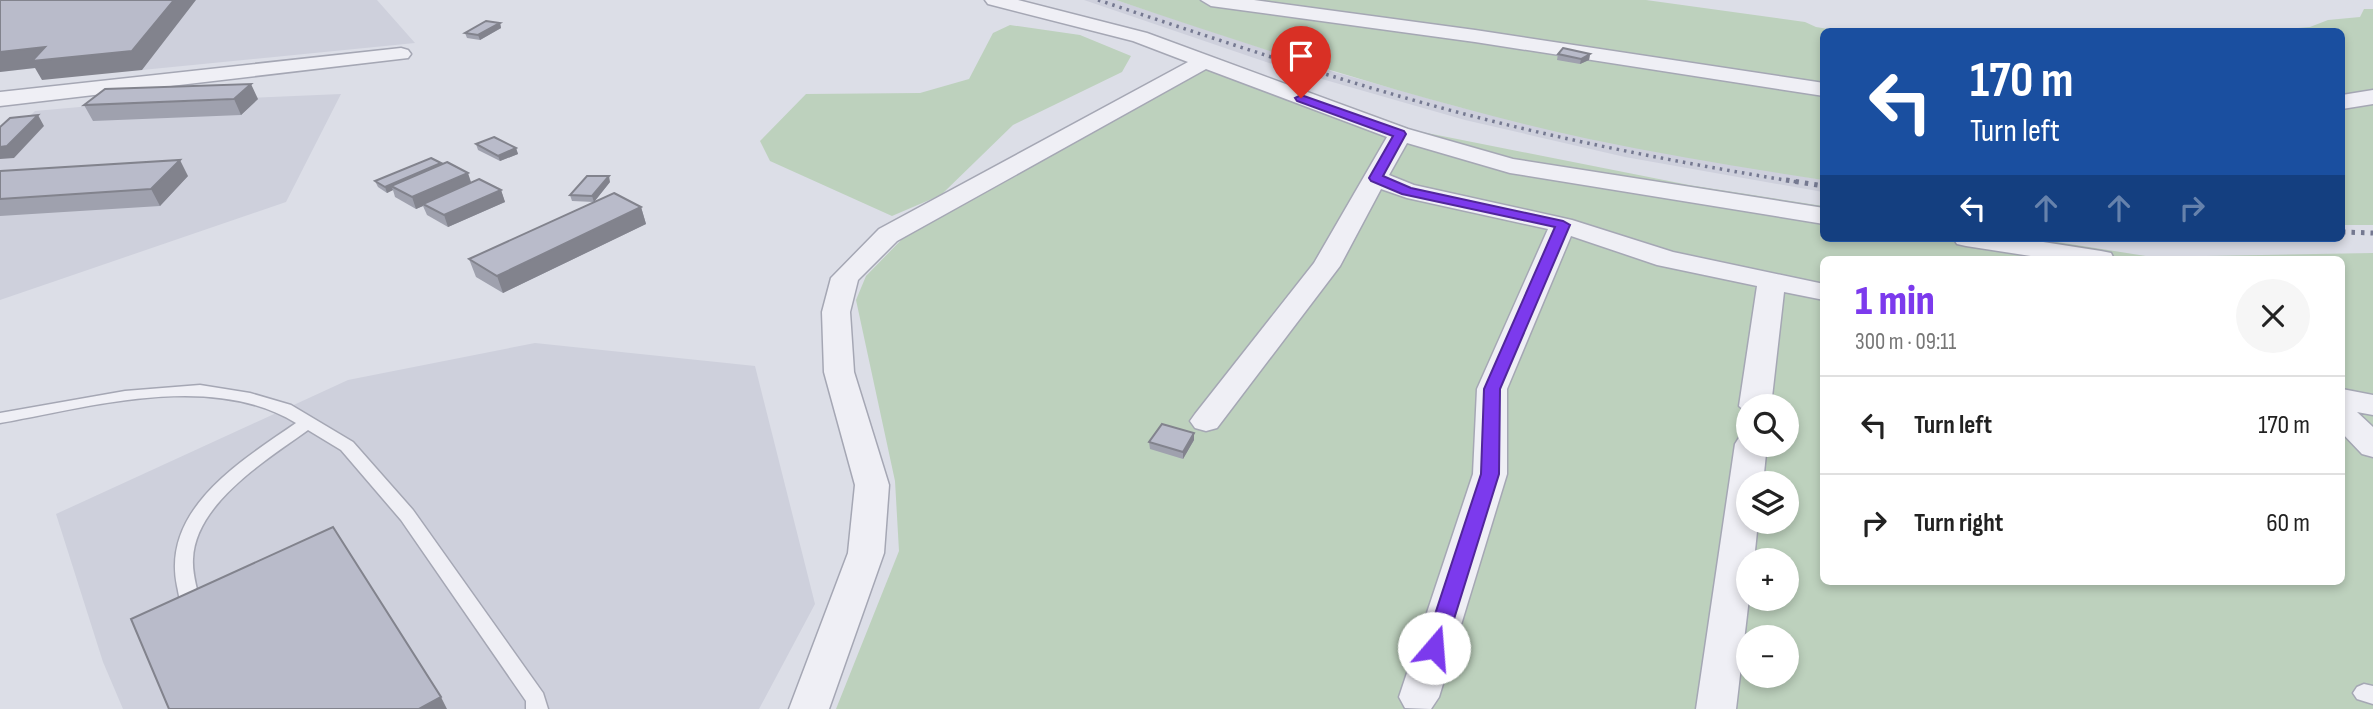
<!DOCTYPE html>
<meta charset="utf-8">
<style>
body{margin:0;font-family:"Sofia Sans Condensed",sans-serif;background:#f6f6f6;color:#222;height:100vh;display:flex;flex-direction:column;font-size:26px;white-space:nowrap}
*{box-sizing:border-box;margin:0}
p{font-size:23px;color:#767676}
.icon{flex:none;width:38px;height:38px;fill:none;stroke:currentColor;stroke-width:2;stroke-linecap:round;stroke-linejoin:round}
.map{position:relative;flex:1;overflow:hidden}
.side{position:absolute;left:1820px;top:256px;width:525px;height:329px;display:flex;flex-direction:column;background:#fff;border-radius:10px;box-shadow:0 4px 10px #0003}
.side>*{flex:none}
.top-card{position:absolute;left:1820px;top:28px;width:525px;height:214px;border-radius:10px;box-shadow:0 4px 10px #0003;background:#1a4fa0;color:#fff;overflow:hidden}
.tools{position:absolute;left:1736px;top:394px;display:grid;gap:14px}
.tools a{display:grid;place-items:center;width:63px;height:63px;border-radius:50%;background:#fff;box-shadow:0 4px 10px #0003;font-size:35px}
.pin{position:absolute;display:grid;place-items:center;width:60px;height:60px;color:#fff;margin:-72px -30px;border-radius:50% 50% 50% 0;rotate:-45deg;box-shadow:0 0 7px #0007}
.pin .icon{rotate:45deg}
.me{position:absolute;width:77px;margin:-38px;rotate:18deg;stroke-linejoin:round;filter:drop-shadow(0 0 5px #0008)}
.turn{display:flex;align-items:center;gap:24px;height:147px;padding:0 35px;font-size:32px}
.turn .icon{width:91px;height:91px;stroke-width:2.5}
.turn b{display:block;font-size:49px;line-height:60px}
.lanes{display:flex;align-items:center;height:66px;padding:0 35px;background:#0003;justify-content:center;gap:35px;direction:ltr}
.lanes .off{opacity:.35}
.round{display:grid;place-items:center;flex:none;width:74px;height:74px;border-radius:37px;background:#f6f6f6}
.headline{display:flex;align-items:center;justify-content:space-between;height:119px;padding:0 35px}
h1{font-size:42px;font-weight:800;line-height:52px;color:#7c3aed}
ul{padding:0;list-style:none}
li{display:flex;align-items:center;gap:21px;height:98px;padding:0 35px;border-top:2px solid #e0e0e0}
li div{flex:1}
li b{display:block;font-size:26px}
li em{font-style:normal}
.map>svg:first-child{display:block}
</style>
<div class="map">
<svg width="2373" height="709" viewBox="0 0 2373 709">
<rect width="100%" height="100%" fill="#dcdee7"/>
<path fill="#ced0dc" d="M0,0H377L415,43L142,70L54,66L0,72Z
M1084,0H1116L1334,72L1459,107L1589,138L1823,180V192L1625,157L1465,120L1287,69Z
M341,94L286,202L0,300V145L35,111L113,104Z
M535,343L755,366L815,604L759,709H123L103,662L56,514L348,380Z"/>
<path fill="#bdd1bd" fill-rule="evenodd" d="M1116,0H1646L1805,22L1816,27L1840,31L1824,32L1823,180C1745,168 1666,155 1589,139C1428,104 1272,53 1116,0Z
M2364,9H2373V225H2342V32H2252L2310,27L2328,20L2360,17Z
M1010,25L1080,35L1131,56L1122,72L1013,125L941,195L892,216L770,161L760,141L806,94L920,93L969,79L993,33Z
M1222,61L1417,131L1689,185L1823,206L1824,238H2032L2152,257L2373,253V709H836L899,551L895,481L856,300L866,276L906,235L1031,163ZM1824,259H2342V581H1824ZM1748,406H1787V444H1748ZM1748,483H1787V522H1748ZM1748,560H1787V598H1748ZM1748,637H1787V676H1748Z"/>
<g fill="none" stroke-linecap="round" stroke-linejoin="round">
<g stroke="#a5a7b4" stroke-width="3">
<path id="service" d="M200,385L250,393L291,405L353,442L413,510L543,693L548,709H526V701L401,520L341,450L308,430C268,459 195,503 193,559C192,575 198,591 201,607L198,612L191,614L184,612C180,604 179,595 177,586C161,509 241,461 296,423C211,371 91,407 0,423V413L125,391Z
M2364,684L2373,686V704L2357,699L2353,693L2357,687Z"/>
</g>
<g stroke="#a5a7b4" stroke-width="3">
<path id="minor" d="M985,0H1018L1147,33L1408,129L1513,159L1824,208V224L1510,173L1407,143L1389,175L1414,185L1572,220L1673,252L1824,284V300L1784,292L1771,406H1748V414L1739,406L1757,286L1657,265L1571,236L1507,389V474L1439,697L1431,709L1405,708L1399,697L1473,474L1477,389L1548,229L1407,198L1381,189L1340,266L1217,428L1206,431L1195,428L1190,421L1195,414L1314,263L1387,137L1206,69L897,241L858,280L850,312L854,372L889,485L884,553L829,709H789L848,553L855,485L824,372L822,312L831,278L879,229L1188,62L1133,41L988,4Z
M1201,0H1254L1475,30L1824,83V96L1475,42L1211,6Z
M401,48L408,50L411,54L408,58L0,106V92Z
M2373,90V104L2342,109V95Z
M1953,238H2017L2101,251L2111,253L2114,259H2050L1966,246L1957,244Z
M2342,389L2373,395V415L2357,412L2373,427V457L2362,454L2342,433Z
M1748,434V444H1767L1763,483H1748V522H1758L1754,560H1748L1749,598L1736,709H1696L1735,444L1740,436Z"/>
</g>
<use href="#service" fill="#efeff5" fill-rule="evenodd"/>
<use href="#minor" fill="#efeff5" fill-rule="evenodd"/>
<path stroke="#757991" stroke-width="3.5" stroke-dasharray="2.5 5" stroke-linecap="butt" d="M1098,0C1216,39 1333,79 1453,111C1566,141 1681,163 1797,182"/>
<path stroke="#757991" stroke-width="5" stroke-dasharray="3.5 6" stroke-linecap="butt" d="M1786,180L1824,186
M2342,232L2373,233"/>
</g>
<path fill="#9fa1ae" d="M500,23L501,28L480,40L467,38L465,33Z
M1558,54H1590L1589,60L1580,64L1557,60Z
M258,99L241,115L93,121L84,105Z
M476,144L516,148L518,154L500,161L478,150Z
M442,164L472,183L501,190L505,202L448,227L427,215L423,206L416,209L395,197L393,190L387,193L378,187L375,181Z
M0,171L188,176L160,206L0,216Z
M610,182L594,202L641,207L646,224L503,293L476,277L469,259L594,202L572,201L570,195Z
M1194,433V440L1183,459L1150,449L1149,442Z"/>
<path fill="#82838d" d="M174,0H196L142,70L42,80L35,68L0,72V52Z
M500,23L501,28L480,40L478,35Z
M1590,54L1589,60L1580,64L1581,59Z
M251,84L258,99L241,115L234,99Z
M38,115L44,126L14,158L0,159V147Z
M516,148L518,154L500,161L498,156Z
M180,160L188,176L160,206L151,189Z
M441,163L443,169L391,186L393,190L387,193L385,187Z
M468,173L472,185L423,204V206L416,209L412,197Z
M609,176L610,182L594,202L592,196Z
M501,190L505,202L448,227L444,215Z
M641,207L646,224L503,293L497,276Z
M1194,433V440L1183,459V452Z
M441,697L447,709H419Z"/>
<path fill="#b9bbca" stroke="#82838d" stroke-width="2" d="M0,0H174L132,51L32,61L45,47L0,52Z
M486,21L500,23L478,35L465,33Z
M1563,48L1590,54L1581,59L1558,54Z
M251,84L234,99L84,105L105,89Z
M38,115L7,146L0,147V127L10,118Z
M494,137L516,148L498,156L476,144Z
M431,158L441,163L385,187L375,181Z
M180,160L151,189L0,199V171Z
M447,162L468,173L412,197L391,186Z
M587,176H609L592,196L570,195Z
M479,179L501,190L444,215L423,204Z
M614,193L641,207L497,276L469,259Z
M1162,424L1194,433L1183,452L1149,442Z
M333,527L441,697L419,709H169L131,619Z"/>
<path fill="#7c3aed" stroke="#51269a" stroke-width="2" d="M1301,95L1404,131L1406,134L1383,176L1411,188L1563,221L1570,225L1500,389L1499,474L1445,648L1442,653L1434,656L1427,653L1424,648L1481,474L1484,389L1555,227L1402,194L1371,181L1369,178L1393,136L1297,101L1295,98Z"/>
</svg>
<div class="tools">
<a><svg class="icon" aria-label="search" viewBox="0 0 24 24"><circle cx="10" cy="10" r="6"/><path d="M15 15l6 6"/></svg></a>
<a><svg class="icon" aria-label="layers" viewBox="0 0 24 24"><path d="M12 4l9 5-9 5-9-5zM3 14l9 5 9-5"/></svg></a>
<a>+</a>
<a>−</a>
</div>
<div class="pin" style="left:1301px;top:98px;background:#d93025"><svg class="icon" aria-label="arrive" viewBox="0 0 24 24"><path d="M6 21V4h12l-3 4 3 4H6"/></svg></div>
<svg class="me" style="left:1434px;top:648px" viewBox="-20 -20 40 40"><circle r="19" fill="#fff"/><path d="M0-13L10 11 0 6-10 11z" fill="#7c3aed"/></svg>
<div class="top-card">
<div class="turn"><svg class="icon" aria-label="left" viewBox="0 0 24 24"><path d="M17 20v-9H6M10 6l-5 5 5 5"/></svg><div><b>170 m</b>Turn left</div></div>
<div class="lanes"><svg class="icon" aria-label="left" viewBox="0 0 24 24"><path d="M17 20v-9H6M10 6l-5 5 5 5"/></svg><svg class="icon off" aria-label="ahead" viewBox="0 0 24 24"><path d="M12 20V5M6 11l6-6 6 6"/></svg><svg class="icon off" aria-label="ahead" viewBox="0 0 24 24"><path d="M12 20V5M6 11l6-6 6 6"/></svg><svg class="icon off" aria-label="right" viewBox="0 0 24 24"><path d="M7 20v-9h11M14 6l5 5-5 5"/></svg></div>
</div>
<section class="side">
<div class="headline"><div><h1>1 min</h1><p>300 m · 09:11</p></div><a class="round"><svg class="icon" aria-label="close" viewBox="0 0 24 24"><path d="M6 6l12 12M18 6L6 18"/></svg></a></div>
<ul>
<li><svg class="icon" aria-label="left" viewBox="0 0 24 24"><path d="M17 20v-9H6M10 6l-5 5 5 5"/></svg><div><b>Turn left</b></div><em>170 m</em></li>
<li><svg class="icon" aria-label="right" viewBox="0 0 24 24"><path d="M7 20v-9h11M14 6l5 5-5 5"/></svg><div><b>Turn right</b></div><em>60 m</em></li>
</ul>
</section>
</div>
